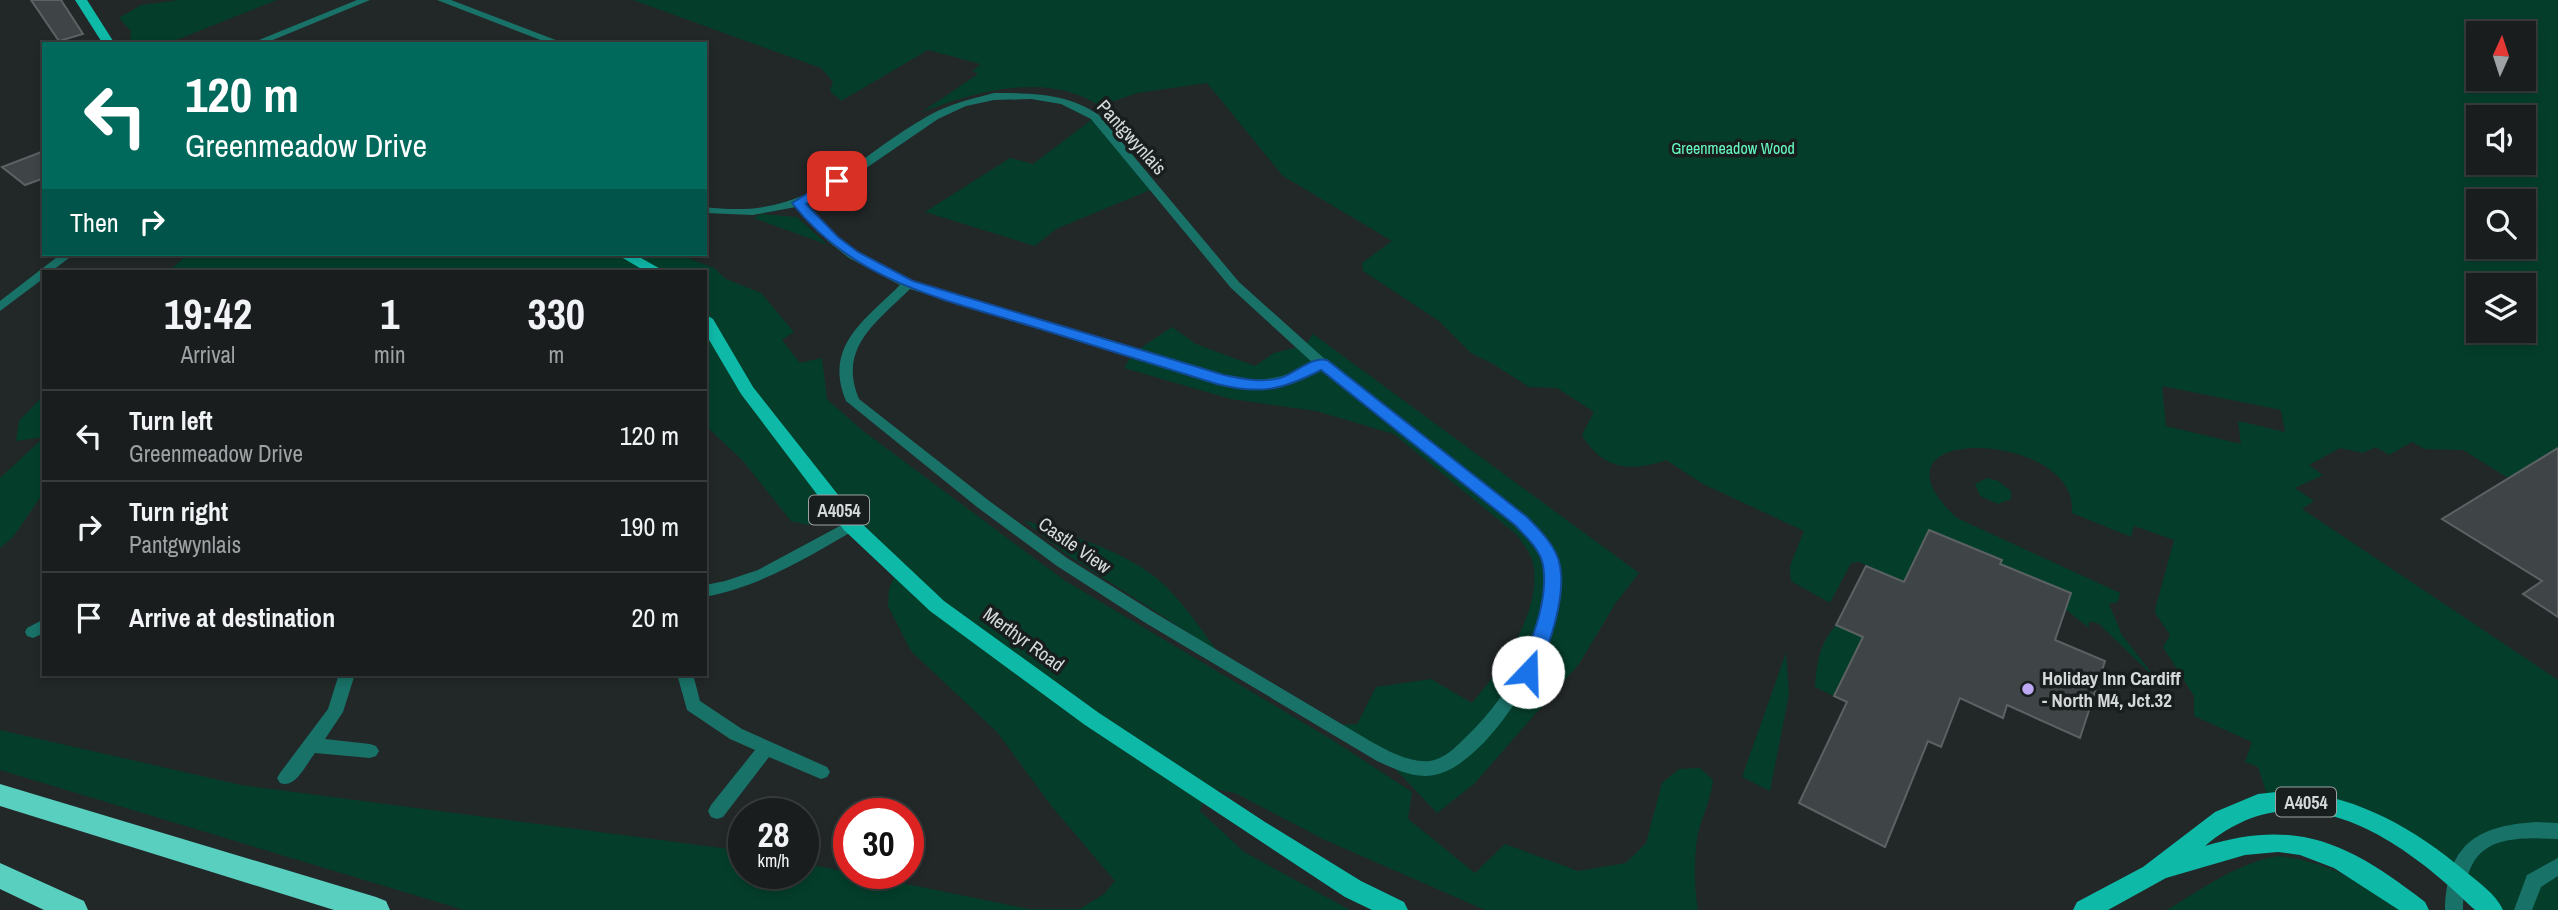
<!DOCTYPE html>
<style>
body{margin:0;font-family:"Archivo Narrow",sans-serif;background:#232627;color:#f1f3f6;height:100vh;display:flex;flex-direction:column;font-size:26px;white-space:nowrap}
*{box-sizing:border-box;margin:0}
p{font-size:23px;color:#9fa2a4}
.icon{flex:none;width:38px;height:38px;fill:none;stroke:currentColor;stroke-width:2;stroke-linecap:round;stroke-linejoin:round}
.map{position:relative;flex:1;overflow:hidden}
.details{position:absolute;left:42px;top:270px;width:665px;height:406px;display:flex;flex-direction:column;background:#1a1d1e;border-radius:0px;box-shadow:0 4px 10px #0003,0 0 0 2px #383b3c}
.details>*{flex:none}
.banner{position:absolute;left:42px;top:42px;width:665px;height:214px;border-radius:0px;box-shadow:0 4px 10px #0003,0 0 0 2px #383b3c;background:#00695c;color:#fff;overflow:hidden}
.needle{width:46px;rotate:3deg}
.buttons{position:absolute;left:2466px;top:21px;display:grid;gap:14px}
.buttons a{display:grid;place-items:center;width:70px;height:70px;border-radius:0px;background:#1a1d1e;box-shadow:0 4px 10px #0003,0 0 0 2px #383b3c;font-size:35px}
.speed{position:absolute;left:728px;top:798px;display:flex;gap:14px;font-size:35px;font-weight:700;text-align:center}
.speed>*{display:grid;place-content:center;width:91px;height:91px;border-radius:50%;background:#1a1d1e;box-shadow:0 4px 10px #0003,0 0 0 2px #383b3c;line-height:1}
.speed small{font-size:18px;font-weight:400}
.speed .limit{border:10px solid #d22;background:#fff;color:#111}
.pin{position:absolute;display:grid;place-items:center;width:60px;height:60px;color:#fff;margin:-30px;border-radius:14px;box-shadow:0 4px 10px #0006}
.me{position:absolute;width:77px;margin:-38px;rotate:21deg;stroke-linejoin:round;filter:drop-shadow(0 0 5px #0008)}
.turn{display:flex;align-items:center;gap:24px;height:147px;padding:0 28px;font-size:32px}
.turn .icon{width:91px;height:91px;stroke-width:2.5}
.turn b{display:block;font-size:49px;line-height:60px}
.then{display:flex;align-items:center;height:66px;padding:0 28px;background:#0003;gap:14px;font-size:26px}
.eta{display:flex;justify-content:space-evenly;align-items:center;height:119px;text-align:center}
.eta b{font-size:42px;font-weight:800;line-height:49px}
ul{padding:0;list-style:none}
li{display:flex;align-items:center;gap:21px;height:91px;padding:0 28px;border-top:2px solid #383b3c}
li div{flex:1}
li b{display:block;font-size:26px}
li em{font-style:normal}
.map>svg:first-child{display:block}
</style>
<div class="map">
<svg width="2558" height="910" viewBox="0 0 2558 910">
<rect width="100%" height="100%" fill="#222728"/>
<path fill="#043e2b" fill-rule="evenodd" d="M180,0H277L166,44H130L131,31L119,18L141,5Z
M633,0H2558V454L2552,451L2508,478L2463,450L2425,449L2412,442L2389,455L2376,447L2363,453L2340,448L2309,465L2323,475L2295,488L2314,501L2302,509L2558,680V910H2491L2392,831L2269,801L2258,767L2245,762L2252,742L2194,716V696L2163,647L2170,635L2155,613L2156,606L2174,540L2134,526L2131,537L2072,513C2081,430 1852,421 1957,518L2120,593L2118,602L2109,604L2122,635L2157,680L2099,624L2089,621V628L2065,609L2071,593L1999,566L2002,560L1904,582L1859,562L1851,563L1830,603L1791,581L1790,566L1804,531L1703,484L1666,460C1630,473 1602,469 1582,435L1594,412L1557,388L1529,387L1493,364L1471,353L1439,321L1363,271L1362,263L1392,241L1283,176L1207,83L1137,93L1100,106C1047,71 976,91 922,112L978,74L972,71L981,64L928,50L841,101L830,91L833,82L821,68ZM2478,33H2524V79H2478ZM2478,117H2524V163H2478ZM2478,201H2524V247H2478ZM2478,285H2524V331H2478ZM2162,386L2281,410L2285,432L2238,421L2241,444L2166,426Z
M1095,117L1155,188L1056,229L1035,246L925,212L1010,158L1033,164Z
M761,214L797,217L828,245L754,218Z
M188,254H678L714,268L726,279L761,293L794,332L782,340L800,363L822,358L827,399L863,431L1064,580L1334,741L1412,792L1408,819L1475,873L1505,844L1578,871L1626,863L1646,843L1662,783L1679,769L1700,768L1713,780C1711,801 1700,819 1697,839C1694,861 1694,888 1698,910H1485L1325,840L1235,793L1208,788L1200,811L1244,852L1350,910H464L0,770V730L241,785L744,851V873H803V863L1029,909H1080L1104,894L1115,881L1053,808L997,732L911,651L888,606L889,589L898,569L839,510L808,525L791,521L743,461L705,425V271H169Z
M1172,327L1196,344L1255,366L1274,353L1305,345L1313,334L1639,573L1615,604L1579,664L1474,784L1437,813L1381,754L1333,725L1357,724L1376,687L1431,679L1472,703C1501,669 1543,611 1533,563C1531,553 1523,544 1517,535L1394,434L1316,411L1231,399L1124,368L1133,353Z
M44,395V437L16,441L19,421Z
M44,437V492L13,537L0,548V478Z
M1987,478L1998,481L2011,491V499L1998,504L1980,496L1975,484Z
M1023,520C1065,533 1129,552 1162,583C1183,602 1200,628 1217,651L1066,554Z
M1836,625L1873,642L1834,696L1815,687C1817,662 1819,645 1836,625Z
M1786,653L1789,694L1770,791L1742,777Z
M2278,856C2330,861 2361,884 2405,910H2167C2202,889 2237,863 2278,856Z"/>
<path fill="#3f4547" stroke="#5c6264" stroke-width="2" d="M31,0H61L83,34L59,41Z
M44,151V178L25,185L2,167Z
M2558,448V617L2523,594L2542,581L2442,519Z
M1929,530L2002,560L2000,564L2071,593L2055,640L2105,661L2080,738L2007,705L2003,718L1960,698L1941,747L1928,741L1885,847L1799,803L1847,702L1834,696L1863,637L1836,625L1866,566L1904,582Z"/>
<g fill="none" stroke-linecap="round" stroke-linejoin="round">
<path fill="#197268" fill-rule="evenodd" d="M357,0H370L263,44H249Z
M437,0H451L566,44H551Z
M994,93C1032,93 1067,93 1099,115L1239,282L1327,361L1526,517C1540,530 1556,546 1560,565C1573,623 1494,764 1434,775C1415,779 1395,769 1377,761L1144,622L1057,566L977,507L846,401C823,346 865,320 900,285L849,258L829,242L796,207L753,215L705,213V207C811,221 847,162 928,116C949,104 971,99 994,93ZM1031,99L1061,104L1091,119L1231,288L1313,363C1280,380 1261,383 1224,376L912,281L857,252L837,238L805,204L834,190L938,119L966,106L994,100ZM910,289L1223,384C1263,392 1285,388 1321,370L1516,525C1526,535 1541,548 1544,563C1548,577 1545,592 1542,605C1531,656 1503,702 1465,738C1456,747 1444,759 1430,761C1409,763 1388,751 1370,741L1155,613L1067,558L988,500L859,399C837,347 878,321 910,289Z
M61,254H74L52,271H44V278L0,311V301Z
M851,520L856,521L858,525L856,529C807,558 761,586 705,597V585L725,581L758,570Z
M44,619V633L33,638L27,636L25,632L27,628Z
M339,674H355L343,712L325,739L370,744L376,746L379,751L376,756L370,758L315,753C306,764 296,789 280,783L277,778L280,773L328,709Z
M677,674H693L700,701L742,729L827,767L830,772L827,777L821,779L769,757L723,817L717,819L711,817L708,811L711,805L755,750L730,739L687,710Z
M2536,822L2558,823V839C2497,836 2465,841 2463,910H2445C2447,846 2474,826 2536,822Z
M2558,858V876L2541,887L2532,910H2514L2527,875Z"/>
<path fill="#0fb9a8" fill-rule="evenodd" d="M75,0H87L115,44H103Z
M616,254H634L664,271H645Z
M705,314L713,319L753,387L858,520L944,601L1099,713L1265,822L1361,881L1404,902L1408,910H1372L1345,897L1085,725L930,611L844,530L741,394L705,333Z
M2295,790C2363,800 2412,827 2465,871C2478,882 2496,894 2503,910H2475C2402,839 2300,765 2205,846C2299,817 2351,845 2425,902L2429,910H2399L2334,868L2300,855L2278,852L2245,855L2166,878L2108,910H2073L2077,902L2143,867L2215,812L2258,794Z"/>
<path fill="#59cfbf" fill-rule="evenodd" d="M0,784L376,897L386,901L390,910H334L0,806Z
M0,863L84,901L88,910H44L0,889Z"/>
</g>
<path fill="#1a73e8" stroke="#114b97" stroke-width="2" d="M833,178L844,181L806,204L838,237L858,252L913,281L1224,375C1244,379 1261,383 1280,378C1295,374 1311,356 1327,360L1527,517C1540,530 1557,547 1560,566C1566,598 1549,649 1534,677H1521L1519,672C1531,641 1549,600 1543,565C1540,549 1526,537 1515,525L1321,370C1282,390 1260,395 1217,384C1156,365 1095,346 1034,327C943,299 854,282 792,203Z"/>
<circle fill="#bea9f5" stroke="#181e1e" stroke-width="2.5" cx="2028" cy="689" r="7"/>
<g text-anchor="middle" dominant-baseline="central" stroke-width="7" stroke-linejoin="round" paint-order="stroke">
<g font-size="16" fill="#67fbc2" stroke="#181e1e">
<text x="1733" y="148">Greenmeadow Wood</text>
</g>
<g fill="#181e1e" stroke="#9da1a2" stroke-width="2">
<rect x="809" y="495.5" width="60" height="29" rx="5"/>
<rect x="2276" y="787.5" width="60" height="29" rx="5"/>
</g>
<g font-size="18" font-weight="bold" fill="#d6d9da">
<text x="839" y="510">A4054</text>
<text x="2306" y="802">A4054</text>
</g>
<g font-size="19" fill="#d6d9da" stroke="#181e1e">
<text transform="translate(1132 137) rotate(48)">Pantgwynlais</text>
<text transform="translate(1075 545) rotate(35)">Castle View</text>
<text transform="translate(1024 639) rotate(36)">Merthyr Road</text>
</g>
<g font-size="19" font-weight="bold" fill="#d6d9da" stroke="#181e1e" text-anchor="start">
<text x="2042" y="678">Holiday Inn Cardiff<tspan x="2042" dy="22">- North M4, Jct.32</tspan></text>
</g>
</g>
</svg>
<div class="buttons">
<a><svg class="needle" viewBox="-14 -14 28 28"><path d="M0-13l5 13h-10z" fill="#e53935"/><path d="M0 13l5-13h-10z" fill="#9fa2a4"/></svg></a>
<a><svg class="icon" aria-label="sound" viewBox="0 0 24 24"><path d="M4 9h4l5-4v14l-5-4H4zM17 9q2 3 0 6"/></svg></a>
<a><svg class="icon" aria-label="search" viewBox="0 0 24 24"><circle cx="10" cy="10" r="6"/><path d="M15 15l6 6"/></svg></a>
<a><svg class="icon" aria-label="layers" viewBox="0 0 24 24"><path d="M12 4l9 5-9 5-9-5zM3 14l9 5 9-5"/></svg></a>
</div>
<div class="speed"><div>28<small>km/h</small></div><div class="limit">30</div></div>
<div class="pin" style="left:837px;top:181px;background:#d93025"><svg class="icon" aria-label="arrive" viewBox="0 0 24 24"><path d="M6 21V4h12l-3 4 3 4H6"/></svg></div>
<svg class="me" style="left:1528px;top:672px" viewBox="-20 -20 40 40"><circle r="19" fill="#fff"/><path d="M0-13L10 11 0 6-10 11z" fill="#1a73e8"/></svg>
<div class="banner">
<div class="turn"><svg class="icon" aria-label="left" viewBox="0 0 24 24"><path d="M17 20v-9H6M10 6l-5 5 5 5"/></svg><div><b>120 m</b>Greenmeadow Drive</div></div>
<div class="then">Then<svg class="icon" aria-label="right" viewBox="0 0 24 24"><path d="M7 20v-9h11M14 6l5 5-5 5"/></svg></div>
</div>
<section class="details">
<div class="eta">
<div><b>19:42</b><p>Arrival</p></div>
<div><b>1</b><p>min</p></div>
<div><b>330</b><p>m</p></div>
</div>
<ul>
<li><svg class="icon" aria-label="left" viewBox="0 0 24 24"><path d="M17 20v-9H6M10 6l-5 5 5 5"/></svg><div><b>Turn left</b><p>Greenmeadow Drive</p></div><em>120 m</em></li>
<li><svg class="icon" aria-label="right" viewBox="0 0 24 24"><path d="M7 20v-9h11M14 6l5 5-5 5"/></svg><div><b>Turn right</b><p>Pantgwynlais</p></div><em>190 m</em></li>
<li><svg class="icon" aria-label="arrive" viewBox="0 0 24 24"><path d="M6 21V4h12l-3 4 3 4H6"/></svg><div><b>Arrive at destination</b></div><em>20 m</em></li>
</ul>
</section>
</div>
